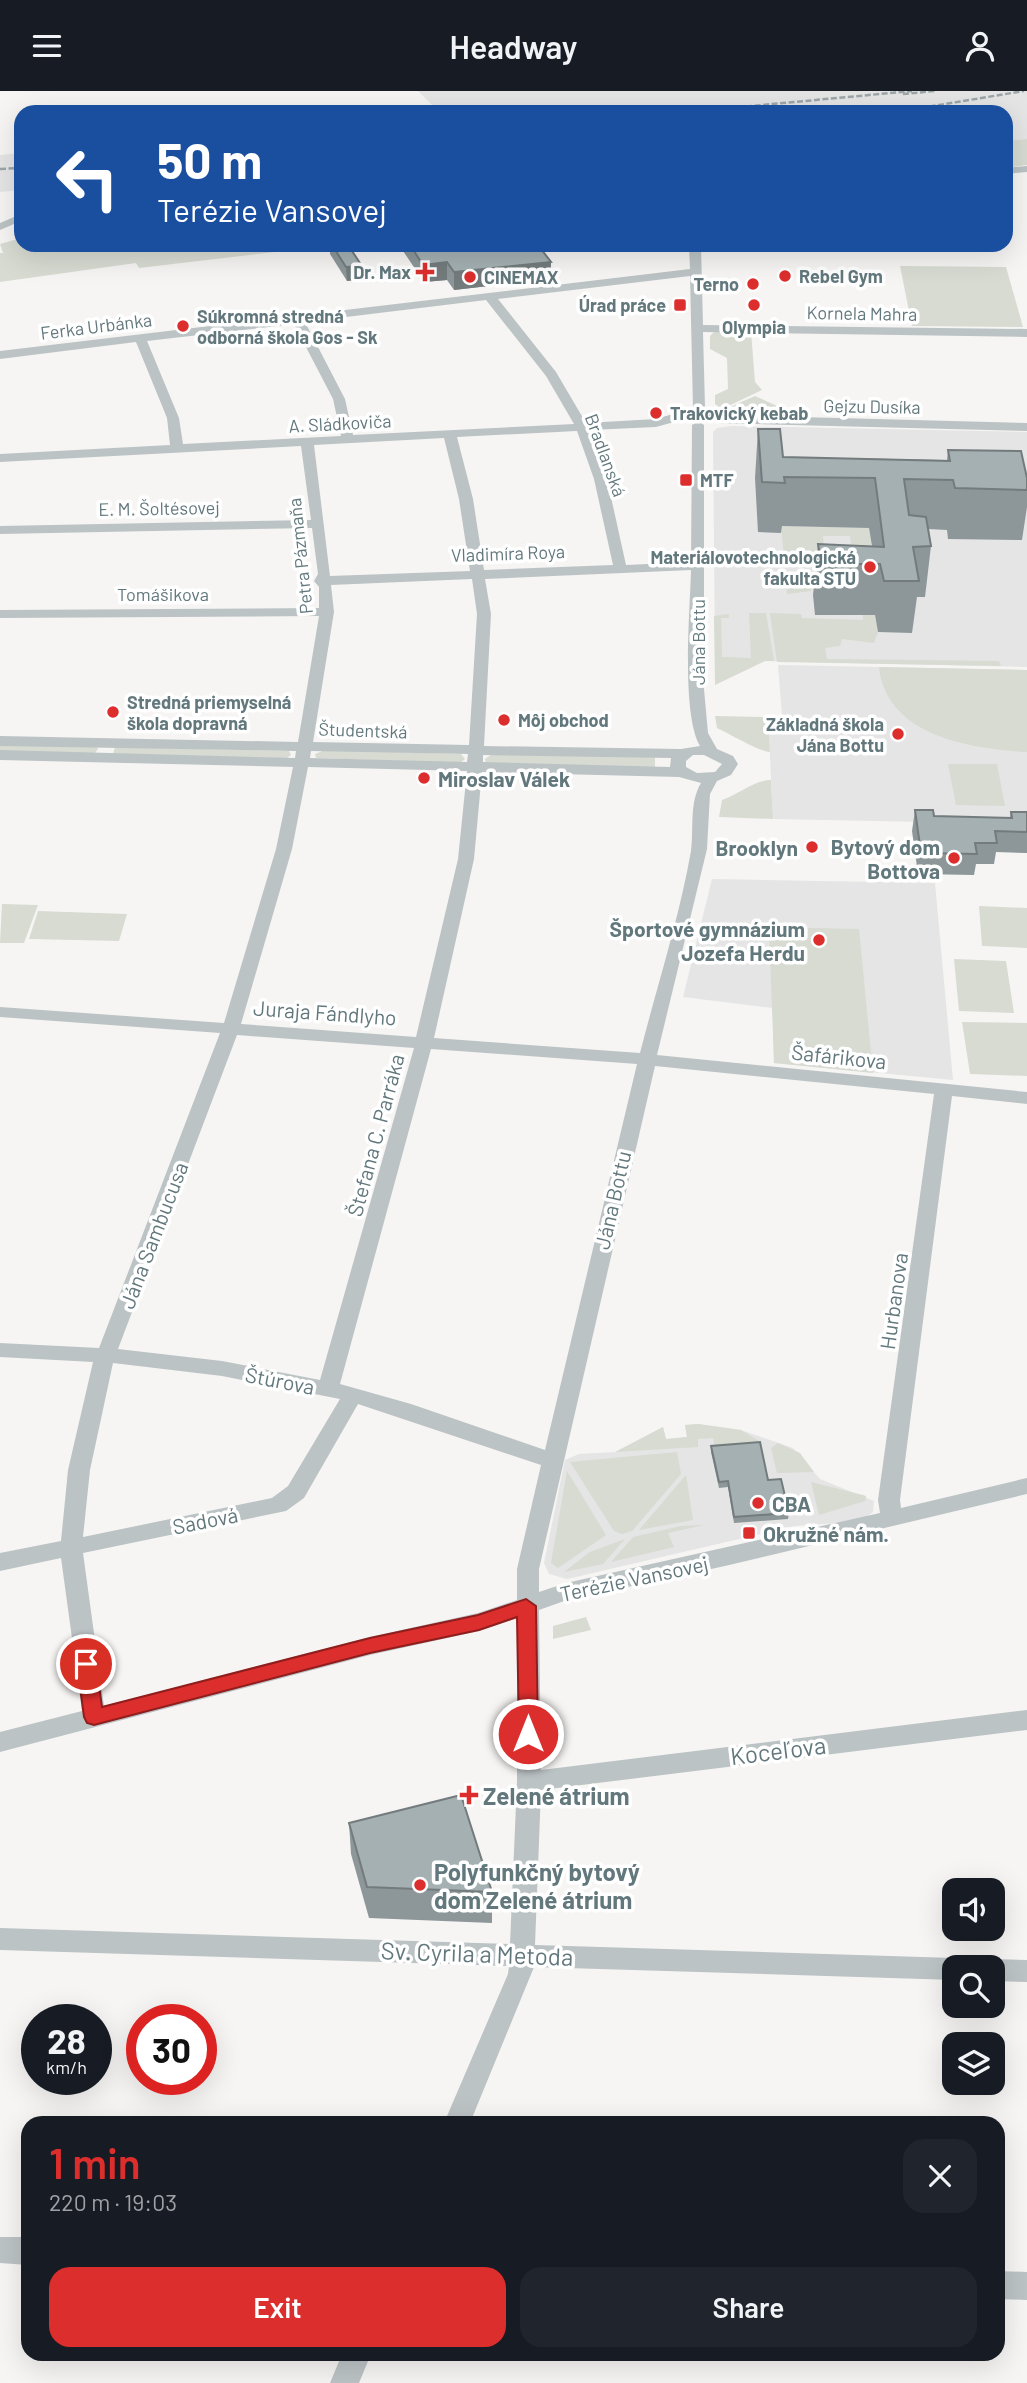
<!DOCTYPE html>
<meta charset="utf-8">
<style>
body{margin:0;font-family:Barlow,sans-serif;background:#20242c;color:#f1f3f6;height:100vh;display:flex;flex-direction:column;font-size:26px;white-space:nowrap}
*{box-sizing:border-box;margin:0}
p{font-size:23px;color:#9ea1a6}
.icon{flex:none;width:38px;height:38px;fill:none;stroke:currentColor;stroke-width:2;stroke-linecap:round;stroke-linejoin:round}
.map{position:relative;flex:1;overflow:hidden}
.panel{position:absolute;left:21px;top:2025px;width:984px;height:245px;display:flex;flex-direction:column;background:#171b24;border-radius:21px;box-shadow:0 7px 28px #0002}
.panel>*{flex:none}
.hud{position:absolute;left:14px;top:14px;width:999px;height:147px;border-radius:21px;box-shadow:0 7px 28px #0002;background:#1a4fa0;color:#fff;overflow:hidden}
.buttons{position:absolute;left:942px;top:1787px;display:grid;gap:14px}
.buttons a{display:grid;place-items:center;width:63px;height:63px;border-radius:14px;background:#171b24;box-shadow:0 7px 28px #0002;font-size:35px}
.speed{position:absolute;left:21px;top:1913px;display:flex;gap:14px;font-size:35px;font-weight:700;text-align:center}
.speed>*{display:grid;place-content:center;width:91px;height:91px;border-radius:50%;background:#171b24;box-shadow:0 7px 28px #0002;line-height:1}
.speed small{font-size:18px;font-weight:400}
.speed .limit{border:10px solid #d22;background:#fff;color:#111}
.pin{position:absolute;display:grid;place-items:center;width:60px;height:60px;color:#fff;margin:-30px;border:4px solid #fff;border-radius:50%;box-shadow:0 2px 7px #0007}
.me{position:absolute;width:77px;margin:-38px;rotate:0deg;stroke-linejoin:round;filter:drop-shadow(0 0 5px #0008)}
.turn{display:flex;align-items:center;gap:24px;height:147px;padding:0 28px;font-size:32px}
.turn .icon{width:91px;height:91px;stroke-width:2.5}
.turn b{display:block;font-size:49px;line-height:60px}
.round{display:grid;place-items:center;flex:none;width:74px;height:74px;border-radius:21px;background:#20242c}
.head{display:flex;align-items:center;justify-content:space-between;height:119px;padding:0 28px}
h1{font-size:42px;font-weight:600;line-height:52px;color:#dc2e2d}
.action{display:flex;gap:14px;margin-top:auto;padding:14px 28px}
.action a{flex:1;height:80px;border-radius:21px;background:#dc2e2d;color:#fff;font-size:28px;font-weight:600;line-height:80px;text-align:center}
.action a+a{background:#20242c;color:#f1f3f6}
header{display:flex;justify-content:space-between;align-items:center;height:91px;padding:0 28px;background:#171b24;font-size:32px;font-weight:600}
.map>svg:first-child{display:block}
</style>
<header><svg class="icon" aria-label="menu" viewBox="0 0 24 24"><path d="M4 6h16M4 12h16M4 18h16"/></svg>Headway<svg class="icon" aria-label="person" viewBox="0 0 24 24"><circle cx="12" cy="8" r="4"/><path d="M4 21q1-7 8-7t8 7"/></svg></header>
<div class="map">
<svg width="1027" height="2292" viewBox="0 0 1027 2292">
<rect width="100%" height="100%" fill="#f6f5f3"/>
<path fill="#e4e5e4" d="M418,0H1027V48L1006,50V21H419L437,19Z
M21,62V99L0,101V64Z
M732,335L1027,341V576L715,569L713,341L717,337Z
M778,574L1027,579V733L773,728L768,624H782Z
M712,788L935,792L953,989L774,972L773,917L683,906Z
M698,1333L741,1339L793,1357L820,1388L874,1410L873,1421L866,1426L840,1432L795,1435L567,1488L549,1483L544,1472L565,1369L579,1363L616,1361L663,1336L666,1348L687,1346L685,1334Z"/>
<path fill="#d7dbd2" d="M1027,48V74L1006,77V50Z
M21,147V154H334L139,177L136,172L0,191V162H3L0,153Z
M900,175L1006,176L1023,236L912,235Z
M724,240L730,244L751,240L755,291L762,299L722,318L715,313V304L728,298L727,267L710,258V245L714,241Z
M755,305L795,323L793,325L740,324L723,319Z
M781,435L869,437L879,508L856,494L850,445H823L825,470L791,469L790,474L785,475Z
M785,480H791L792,485L827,486V495L811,494V500L787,503Z
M749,522H766L774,570H765L715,594L714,525L729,523V527H721L722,566L751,567Z
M770,522L801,523L802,527L863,529V522H874L878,541L874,552L842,548L840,555L825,557L827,568L999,570L1001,575L777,571Z
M879,576L1027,579V661C971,658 886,645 879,576Z
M715,625L768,626L770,661C760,661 728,642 717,637Z
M0,652L96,655L98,658L95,662H0Z
M115,656L289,660L291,664L286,668L113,663Z
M325,659L461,663L465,668L460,672L316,667L315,663Z
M492,663L655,666V677L486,673L485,668Z
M948,673H997L1005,715L956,714Z
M771,689L773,728L719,726L722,709C738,704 755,689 771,689Z
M2,813L38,814L24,852H0Z
M979,815L1027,817V857L982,855Z
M38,820L127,823L119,850L29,848Z
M769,836L859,838L873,982L774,972Z
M954,868L1006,870L1014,922L959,920Z
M962,931L1027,932V985L970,983Z
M698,1333L741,1339L762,1352L715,1355L713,1347L698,1348V1356L615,1361L663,1336L666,1348L687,1346L685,1334Z
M778,1352L800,1362L814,1381L777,1382L771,1357Z
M677,1361L681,1383L632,1440L622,1443L614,1440L570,1371Z
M567,1380L606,1444L558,1477L551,1472Z
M686,1384L693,1429L639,1439Z
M811,1391L863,1404L866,1405L865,1410L819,1424Z
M704,1434L668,1442L674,1456L611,1471L633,1446L681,1435Z
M625,1448L603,1473L564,1481L590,1461Z
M586,1526L591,1539L553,1548V1535Z"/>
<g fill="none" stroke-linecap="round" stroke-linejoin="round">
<path fill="#bcc3c5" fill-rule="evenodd" d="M1027,75V81L1006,83V77Z
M21,123V130L0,139V132Z
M689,154H701L703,234L1027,238V246L703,241L705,316L715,318L721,324L1027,332V340L717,332L703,323L656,336L590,339L607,388L626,474L691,471L692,334L698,330L704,334V598L708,642L717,658L733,665L738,673L731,684L717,690L710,703L707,758L657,964L1027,1001V1013L952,1005L900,1409L901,1417L1027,1387V1403L725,1475L567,1509L539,1519L541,1679L1027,1619V1639L541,1699L535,1854L954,1867L963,1870L966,1876H954V1889L534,1876L470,2032H444L508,1883L509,1875L0,1859V1837L510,1853L517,1690V1527L479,1540L370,1564L0,1661V1641L82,1620L61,1467L0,1480V1462L61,1450L68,1379L93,1271L0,1266V1252L99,1257L220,942L0,926V916L224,932L276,758L293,676L0,669V659L295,667L296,660L0,655V645L298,651L319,525L0,527V519L319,517V496L314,490L318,483L312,437L0,443V435L311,429L301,355L0,371V363L170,354L167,327L136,251L0,268V260L690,178ZM690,185L693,317L656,328L586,332L556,281L498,208ZM486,209L546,285L574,333L353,344L345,308L305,231ZM294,233L333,308L341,345L183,353L179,327L147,250ZM577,340L594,388L613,474L484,479L473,408L457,346ZM444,347L459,408L470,480L330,485L314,354ZM691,479C690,521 681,622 700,655L681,658L484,655L491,523L485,488ZM472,488L477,523L469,654L313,651L334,521L331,494ZM311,660L468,663L467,671L310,667ZM483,664L671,667L670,676L483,671ZM693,664H704L722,673L715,681L697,682L686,676V670ZM308,676L467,680L458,768L416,946L241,933L292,758ZM482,681L679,686L701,692C689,712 694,737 691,760C679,828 657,895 640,962L434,947L474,768ZM237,944L414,957L320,1289L222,1270L118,1258ZM431,958L637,973L545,1359L411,1313L340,1293ZM655,975L934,1003L878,1409L880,1422L566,1492L539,1501V1478ZM113,1272L222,1285L340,1308L288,1395L272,1407L83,1446L90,1379ZM358,1313L541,1374L517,1478V1509L478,1522L370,1546L104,1615L83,1462L286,1420L304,1407Z
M992,1868L1027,1869V1891L992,1890V1876H981L983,1871Z
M0,2146H28V2174L0,2172Z
M998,2180L1027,2181V2209L998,2208Z
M342,2263H371L359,2292H330Z"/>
<path stroke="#9ca6a9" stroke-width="2.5" stroke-dasharray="6 2.5" stroke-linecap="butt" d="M903,3L935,0
M687,21L912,0
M896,21L1024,0
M0,78L21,77"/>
</g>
<path fill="#8d9799" d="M330,154H348L362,188L347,190L330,163Z
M399,154H538L551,171L550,188L454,199L447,189L424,191Z
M758,338L783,366L947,369L948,359L1027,387V416L1022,449L948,448L947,439L928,438L931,455L925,506H917L912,542L878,541L875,524H815L813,504L818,453L872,455L869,437L782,435L781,442L758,441L755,387Z
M915,719L934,725L1010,727L1011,721H1027V762L996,761L994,773H976L974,784L918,783L912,740Z
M711,1355L768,1389L789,1422L788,1428L734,1432L728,1396L719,1397L711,1361Z
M349,1732L492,1801V1832L369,1827L351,1763Z"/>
<path fill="#737b7d" d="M447,171V189L424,191L423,174Z
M551,171L550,188L454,199V181Z
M362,175V188L347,190L346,176Z"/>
<path fill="#a4b0b2" stroke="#737b7d" stroke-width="2" d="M332,154H348L362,175L346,176Z
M410,154H538L551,171L454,181L447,171L423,174Z
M758,338H780L783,366L950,370L948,359L1021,360L1027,387V399L955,397L953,389L904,388L909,424L926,426L931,455L913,456L919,490H884L880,473H820L819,459L818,453L884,456L875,387L784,386L785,392L762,391Z
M915,719H933L934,725L1012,727L1011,721H1027V741L995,740L997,752H975L977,763L921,762Z
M760,1351L768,1389L781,1388L789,1422L734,1426L728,1390L719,1391L711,1355Z
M461,1704L492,1801L367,1796L349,1732Z"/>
<path fill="#dc2e2d" stroke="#8f1e1d" stroke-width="2" d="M526,1508L536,1515L538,1643L535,1648H522L519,1643L517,1526L479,1539L370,1562L94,1634L87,1632L84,1626L77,1573L86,1565L96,1573L102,1616L370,1547L478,1524Z"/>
<g fill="#dc2e2d" stroke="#fff" stroke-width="2.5">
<path d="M421.5 170.5h7v7h7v7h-7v7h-7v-7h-7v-7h7z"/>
<circle cx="785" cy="185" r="7"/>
<circle cx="470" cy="186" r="7"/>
<circle cx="753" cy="193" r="7"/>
<rect x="673" y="207" width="14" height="14" rx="3.5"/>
<circle cx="754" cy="214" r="7"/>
<circle cx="183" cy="235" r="7"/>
<circle cx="656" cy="322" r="7"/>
<rect x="679" y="382" width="14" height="14" rx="3.5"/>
<circle cx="870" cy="476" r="7"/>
<circle cx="113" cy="621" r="7"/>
<circle cx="504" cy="629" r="7"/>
<circle cx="898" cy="643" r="7"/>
<circle cx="424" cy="687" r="7"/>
<circle cx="812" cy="756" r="7"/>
<circle cx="954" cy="767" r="7"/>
<circle cx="819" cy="849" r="7"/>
<circle cx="758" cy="1412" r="7"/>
<rect x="742" y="1435" width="14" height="14" rx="3.5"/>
<path d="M465.5 1693.5h7v7h7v7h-7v7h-7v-7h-7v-7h7z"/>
<circle cx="420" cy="1794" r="7"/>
</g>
<g text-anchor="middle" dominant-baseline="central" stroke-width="7" stroke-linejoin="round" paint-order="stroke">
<g font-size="18" font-weight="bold" fill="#62787d" stroke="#fff" text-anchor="start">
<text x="411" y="181" text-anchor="end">Dr. Max</text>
<text x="799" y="185">Rebel Gym</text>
<text x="484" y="186">CINEMAX</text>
<text x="739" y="193" text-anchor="end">Terno</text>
<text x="666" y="214" text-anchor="end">Úrad práce</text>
<text x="197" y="225">Súkromná stredná<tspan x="197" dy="21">odborná škola Gos - Sk</tspan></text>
<text x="754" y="236" text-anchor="middle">Olympia</text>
<text x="670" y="322">Trakovický kebab</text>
<text x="700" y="389">MTF</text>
<text x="856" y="466" text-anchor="end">Materiálovotechnologická<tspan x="856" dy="21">fakulta STU</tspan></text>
<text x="127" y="611">Stredná priemyselná<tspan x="127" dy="21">škola dopravná</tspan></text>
<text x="518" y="629">Môj obchod</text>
<text x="884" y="633" text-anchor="end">Základná škola<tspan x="884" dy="21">Jána Bottu</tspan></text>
</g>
<g font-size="18" fill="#62787d" stroke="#fff">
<text transform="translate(862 222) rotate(1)">Kornela Mahra</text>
<text transform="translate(96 235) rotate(-7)">Ferka Urbánka</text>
<text transform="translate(872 315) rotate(1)">Gejzu Dusíka</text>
<text transform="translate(340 332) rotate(-3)">A. Sládkoviča</text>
<text transform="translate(606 364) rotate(70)">Bradlanská</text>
<text transform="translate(159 417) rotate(-1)">E. M. Šoltésovej</text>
<text transform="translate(508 462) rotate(-2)">Vladimíra Roya</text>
<text transform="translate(300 465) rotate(-96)">Petra Pázmaňa</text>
<text x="163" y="503">Tomášikova</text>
<text transform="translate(698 551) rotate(-90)">Jána Bottu</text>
<text transform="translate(363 639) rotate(2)">Študentská</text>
</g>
<g font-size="21" font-weight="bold" fill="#62787d" stroke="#fff" text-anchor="start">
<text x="438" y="687">Miroslav Válek</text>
<text x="940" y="755" text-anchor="end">Bytový dom<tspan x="940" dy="24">Bottova</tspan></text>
<text x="798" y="756" text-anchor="end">Brooklyn</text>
<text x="805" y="837" text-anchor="end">Športové gymnázium<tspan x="805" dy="24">Jozefa Herdu</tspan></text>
<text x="772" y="1412">CBA</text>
<text x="763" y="1442">Okružné nám.</text>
</g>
<g font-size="21" fill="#62787d" stroke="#fff">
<text transform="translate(325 921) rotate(4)">Juraja Fándlyho</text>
<text transform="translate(839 965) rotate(6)">Šafárikova</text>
<text transform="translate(375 1044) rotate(-75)">Štefana C. Parráka</text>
<text transform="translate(612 1109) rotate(-77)">Jána Bottu</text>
<text transform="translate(153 1144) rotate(-69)">Jána Sambucusa</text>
<text transform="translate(893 1210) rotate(-82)">Hurbanova</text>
<text transform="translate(280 1289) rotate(11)">Štúrova</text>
<text transform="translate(205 1429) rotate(-11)">Sadová</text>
<text transform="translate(634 1487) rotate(-12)">Terézie Vansovej</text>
</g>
<g font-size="24" fill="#62787d" stroke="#fff">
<text transform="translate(778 1659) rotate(-7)">Koceľova</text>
<text transform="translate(477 1862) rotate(2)">Sv. Cyrila a Metoda</text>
</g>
<g font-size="24" font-weight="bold" fill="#62787d" stroke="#fff" text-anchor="start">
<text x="483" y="1704">Zelené átrium</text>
<text x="434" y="1780">Polyfunkčný bytový<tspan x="434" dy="28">dom Zelené átrium</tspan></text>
</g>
</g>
</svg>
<div class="buttons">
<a><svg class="icon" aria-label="sound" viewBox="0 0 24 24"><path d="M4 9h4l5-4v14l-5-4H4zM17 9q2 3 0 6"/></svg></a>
<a><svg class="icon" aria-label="search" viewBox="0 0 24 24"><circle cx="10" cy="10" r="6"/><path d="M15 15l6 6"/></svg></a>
<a><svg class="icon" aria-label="layers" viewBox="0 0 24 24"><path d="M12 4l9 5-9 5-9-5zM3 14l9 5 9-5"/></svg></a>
</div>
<div class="speed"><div>28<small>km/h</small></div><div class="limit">30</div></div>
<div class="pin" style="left:86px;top:1573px;background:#d93025"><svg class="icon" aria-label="arrive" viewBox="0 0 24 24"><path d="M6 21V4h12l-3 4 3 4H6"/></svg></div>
<svg class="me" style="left:528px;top:1643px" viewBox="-20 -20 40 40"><circle r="17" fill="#dc2e2d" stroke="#fff" stroke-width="3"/><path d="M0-11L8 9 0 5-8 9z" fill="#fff"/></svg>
<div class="hud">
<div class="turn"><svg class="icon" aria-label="left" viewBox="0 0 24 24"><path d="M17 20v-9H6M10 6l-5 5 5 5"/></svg><div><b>50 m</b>Terézie Vansovej</div></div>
</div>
<section class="panel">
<div class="head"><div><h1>1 min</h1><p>220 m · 19:03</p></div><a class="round"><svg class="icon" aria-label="close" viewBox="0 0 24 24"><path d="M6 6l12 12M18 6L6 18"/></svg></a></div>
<div class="action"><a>Exit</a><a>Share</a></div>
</section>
</div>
